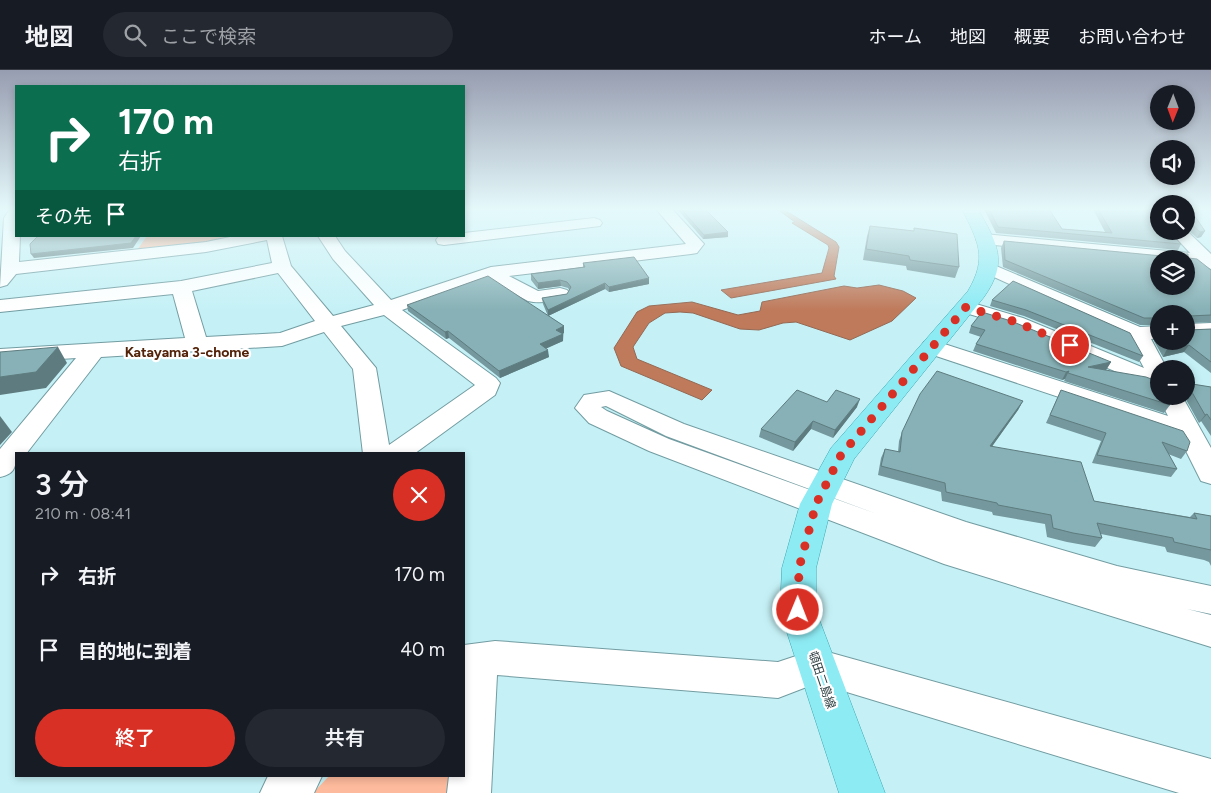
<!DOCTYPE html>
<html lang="ja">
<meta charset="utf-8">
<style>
body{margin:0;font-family:Figtree,"Noto Sans JP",sans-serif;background:#242831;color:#f1f3f6;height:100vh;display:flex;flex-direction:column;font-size:19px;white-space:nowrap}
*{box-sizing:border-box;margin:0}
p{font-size:16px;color:#9ea1a6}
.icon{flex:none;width:28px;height:28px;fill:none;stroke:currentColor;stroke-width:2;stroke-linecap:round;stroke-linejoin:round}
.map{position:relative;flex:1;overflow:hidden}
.panel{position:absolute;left:15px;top:382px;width:450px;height:325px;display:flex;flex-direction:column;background:#171b24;border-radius:0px;box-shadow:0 2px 8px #0003}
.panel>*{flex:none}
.top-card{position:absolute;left:15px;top:15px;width:450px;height:152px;border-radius:0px;box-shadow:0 2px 8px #0003;background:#0b6e4f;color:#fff;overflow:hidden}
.needle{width:32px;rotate:181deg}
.tools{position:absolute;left:1150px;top:15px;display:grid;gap:10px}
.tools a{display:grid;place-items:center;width:45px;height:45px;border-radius:50%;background:#171b24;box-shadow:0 2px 8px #0003;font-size:25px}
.pin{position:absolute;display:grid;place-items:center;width:42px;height:42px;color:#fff;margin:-21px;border:2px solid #fff;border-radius:50%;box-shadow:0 1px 5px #0007}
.me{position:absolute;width:55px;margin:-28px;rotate:1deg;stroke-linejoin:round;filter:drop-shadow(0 0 4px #0008)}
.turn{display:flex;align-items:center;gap:18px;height:105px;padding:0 20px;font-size:22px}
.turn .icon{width:65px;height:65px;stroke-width:2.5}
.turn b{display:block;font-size:35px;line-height:42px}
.then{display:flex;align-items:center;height:48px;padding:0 20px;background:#0003;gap:10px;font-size:19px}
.round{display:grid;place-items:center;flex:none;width:52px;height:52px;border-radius:26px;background:#242831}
.headline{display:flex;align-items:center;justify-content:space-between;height:85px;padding:0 20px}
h1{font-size:30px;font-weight:600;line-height:38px}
.button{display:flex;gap:10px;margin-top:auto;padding:10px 20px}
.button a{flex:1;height:58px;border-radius:30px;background:#d93025;color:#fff;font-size:20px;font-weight:600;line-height:58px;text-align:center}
.button a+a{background:#242831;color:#f1f3f6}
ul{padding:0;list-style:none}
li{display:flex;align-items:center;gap:15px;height:75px;padding:0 20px}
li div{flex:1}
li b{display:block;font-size:19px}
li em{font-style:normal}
header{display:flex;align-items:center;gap:30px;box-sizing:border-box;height:70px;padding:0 25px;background:#171b24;border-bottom:1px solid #363941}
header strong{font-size:24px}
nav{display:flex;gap:28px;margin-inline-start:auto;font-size:18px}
.search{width:350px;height:45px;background:#242831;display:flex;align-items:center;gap:12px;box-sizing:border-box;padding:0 18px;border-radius:28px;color:#9ea1a6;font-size:19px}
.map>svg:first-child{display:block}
</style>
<header>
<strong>地図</strong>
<div class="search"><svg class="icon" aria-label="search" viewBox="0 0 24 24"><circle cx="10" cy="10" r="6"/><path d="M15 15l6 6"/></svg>ここで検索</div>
<nav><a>ホーム</a><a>地図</a><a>概要</a><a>お問い合わせ</a></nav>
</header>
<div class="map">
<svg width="1211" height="723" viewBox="0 0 1211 723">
<rect width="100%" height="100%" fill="#c5f1f6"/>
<path fill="#fdba9c" d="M147,166H256L135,183Z
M329,706H461L459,723H313Z"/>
<path fill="#bf7a5b" stroke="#946954" d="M777,139H783L836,172L839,177L834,206L836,209L731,228L721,220L822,203L829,178L828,175L792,153L795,152Z
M879,215L903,221L916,228L892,251L850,270L796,252L783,253L759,260L740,259L693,243L680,242L665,243L649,253L633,277L637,289L712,320L702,330L621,296L614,278L637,242L649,236L692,232L738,245L760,241L762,232L844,216L857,218Z"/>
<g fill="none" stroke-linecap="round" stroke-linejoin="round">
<g stroke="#729ca1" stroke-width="2">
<path id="minor" d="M10,139H16V166H20L19,192L206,172L235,166H282L291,196L333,246L374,235L333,189L318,166H335L345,181L391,230L491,197L686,174L656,139H672L704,174L697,183L691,184L509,206L538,221L560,218L567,220L570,224L567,228C555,231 540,234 528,231L488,210L402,240L496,308L500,313L495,325L414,384H363L353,299L324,262L282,276L101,287L26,384H16C16,398 14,404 0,407V379L76,288L0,293V279L185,268L173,224L0,242V230L181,211L272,193L267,170L206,182L16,204L7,215L0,217L4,148ZM278,203L315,251L280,263L206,267L192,221ZM384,245L475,315L389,375L376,298L341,256Z
M594,148L600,150L602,153L600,156L444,175L438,174L436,170L439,166H464V163Z
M1186,160L1211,184V199L1202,195L1186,193V189H1159V191L984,174L978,173L976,169L978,165L984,164L1190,183L1170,161Z
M989,193L1140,257L1159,256V268L1151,269L1167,299H1159V320L1009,256L959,241L956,237L959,233L966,231L1023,248L1144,298L1128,268L983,202L980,198L983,194Z
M1211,253V265L1186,266V254Z
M932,270L1168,346L1158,326L1159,325L1182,326L1211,378V414L1201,411L1179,367L924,282L921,277L924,272Z
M609,321L684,354L966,452L1117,496L1211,516V544L1187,539L1211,545V577L944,494L649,381L589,353L575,338L584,325ZM606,336L666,366L877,444L669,369L607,341L601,337Z
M495,571L778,592L817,579L1211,689V723H1179L817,613L778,628L497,605L491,723H447L449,706H464V575Z
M268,706H322L314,723H260Z"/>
</g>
<g stroke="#3ba7b1" stroke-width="1">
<path id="major" d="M962,139H978C997,173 1009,192 984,227L854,389L832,434L816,498V541L885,723H839L780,541L782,498L800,434L831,378L968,221C988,187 978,172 962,139Z"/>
</g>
<use href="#minor" fill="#fff" fill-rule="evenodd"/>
<use href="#major" fill="#8debf4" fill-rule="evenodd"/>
</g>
<path fill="#74989d" d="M677,139H705L728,162V167L703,169Z
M984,139H1049L1062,159L1105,162L1093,139H1157L1178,170L1181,174L1178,180L996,163Z
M1186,139L1205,161L1201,167L1197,168L1186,158Z
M870,156L959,197L955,208L907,200L906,196L863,190L867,166Z
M1004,171L1162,186L1188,188L1211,200V252L1189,253V260L1211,259V303L1184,282L1163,287L1154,271L1159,263V271H1186V244H1159V255H1140L1003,197L1001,178Z
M583,193L649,214L609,222L605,219L548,246L564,256L563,271L546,278L549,287L500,308L449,268L446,269L408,241L407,235L548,246L543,234L542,228L567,224L569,220L568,218L561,216L538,219L531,210V204L583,198Z
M1013,211L1143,286L1139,292L1024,246L990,236L992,230Z
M971,256L1111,292L1106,300H1105L1159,326L1170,335L1164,343L1064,311L1065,309L1062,310L973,281L976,274L981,267L969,263Z
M1186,313L1211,317V366L1201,351L1199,353L1184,326H1186Z
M1061,320L1187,381L1181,389L1168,384L1177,399L1171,407L1092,393L1101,371L1046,353Z
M1023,331L1018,340L992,376L1094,431L1190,447L1194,443L1211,446V496L1209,492L1204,490L1167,482L1165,477L1101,464L1102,468L1095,477L1067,472L1047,467L1045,454L993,445L992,442L942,431L941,422L878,405L881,388L885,379L898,382L899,371L902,362Z
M827,332L857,337L833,368L811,359L793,381L759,367L761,359Z"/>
<path fill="#5e7c7f" d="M1205,161L1201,167L1197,168L1200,162Z
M728,162V167L703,169L704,165Z
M1180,165L1177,171L1174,167Z
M136,166H141L133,178L34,188L31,184Z
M649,208V214L609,222V217Z
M560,210L561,216L538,219V213Z
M605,213V219L548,246V240Z
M564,256V263L556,267V260Z
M448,261L449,268L446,269L445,262Z
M563,264V271L541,281L540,274Z
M1189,275L1184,282L1163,287L1167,279Z
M58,277L67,293L46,318L0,325V307Z
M548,280L549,287L500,308L499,301Z
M1111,292L1106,300L1084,305L1088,297Z
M1069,301L1065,309L1062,310L1066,302Z
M860,329L857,337L833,368L835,360Z
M1023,331L1018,340L986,385L990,376Z
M1207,344L1201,351L1199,353L1205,345Z
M0,346L12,362L0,375Z
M813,351L811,359L793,381L795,372Z"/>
<path fill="#87b1b6" stroke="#5e7c7f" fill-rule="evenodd" d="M681,139H705L728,162L704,165Z
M989,139H1049L1062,159L1112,163L1098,139H1157L1159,140V161H1176L1180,165L1174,167L1181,174L998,157Z
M1186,139H1190L1205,161L1200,162L1189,152H1186Z
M870,156L914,161V158L957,164L959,197L910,190L909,186L866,179Z
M39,166H136L131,173L31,184L30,174L37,167Z
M1004,171L1162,186L1165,184H1188V188L1197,189L1211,200V245L1189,246V260L1211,259V292L1189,275L1167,279L1163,271H1186V244H1159V248H1144L1005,190ZM1159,189H1186V216H1159Z
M634,187L649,208L609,217L605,213L548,240L542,228L567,224L571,217L567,212L560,210L538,213L531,204L585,197L583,193Z
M488,206L564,256L556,260L563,264L540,274L548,280L499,301L448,261L445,262L407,235Z
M1013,211L1130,263L1143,286L1026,240L992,230Z
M982,242L1011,251L1111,292L1088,297L1146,307L1159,312V326H1165L1170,335L1068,303L1069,301L1066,302L976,274L985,260L971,256Z
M58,277L36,302L0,307V282Z
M937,301L1023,331L990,376L1081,392L1094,431L1197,449L1194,443L1211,446V480L1174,472L1173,468L1097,453L1102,468L1073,463L1053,458L1051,445L998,435L997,433L946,422L945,413L881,396L885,379L900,382L902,362L920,324Z
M1186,313L1211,317V350L1207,344L1205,345L1189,317H1186Z
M797,320L827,332L836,320L860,329L835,360L813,351L795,372L761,359Z
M1061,320L1183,361L1190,372L1187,381L1162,372L1177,399L1097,385L1106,363L1050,345Z"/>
<linearGradient id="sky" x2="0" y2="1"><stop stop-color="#979db0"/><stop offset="0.58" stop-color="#e5f9fb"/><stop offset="1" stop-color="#e5f9fb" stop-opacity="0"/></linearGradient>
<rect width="1211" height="240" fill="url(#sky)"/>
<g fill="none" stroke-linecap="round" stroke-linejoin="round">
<path stroke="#d93025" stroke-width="9" stroke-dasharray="0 16.2" d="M798,540L799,498L816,434L841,385L966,237L1016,252L1070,275"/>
</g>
<g text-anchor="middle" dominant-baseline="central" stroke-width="4.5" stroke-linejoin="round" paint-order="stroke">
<g font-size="12" fill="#2f4042" stroke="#fff">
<text transform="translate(822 610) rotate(71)">頓田二島線</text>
</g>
<g font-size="14" font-weight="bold" fill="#532309" stroke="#fff">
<text x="187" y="282">Katayama 3-chome</text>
</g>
</g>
</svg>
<div class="tools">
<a><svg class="needle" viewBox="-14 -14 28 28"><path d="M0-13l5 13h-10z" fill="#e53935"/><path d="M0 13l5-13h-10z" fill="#9ea1a6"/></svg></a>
<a><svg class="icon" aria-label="sound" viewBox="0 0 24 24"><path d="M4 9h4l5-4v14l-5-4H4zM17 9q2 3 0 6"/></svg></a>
<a><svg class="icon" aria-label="search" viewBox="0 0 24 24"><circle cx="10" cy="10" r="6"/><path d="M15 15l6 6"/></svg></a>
<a><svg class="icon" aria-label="layers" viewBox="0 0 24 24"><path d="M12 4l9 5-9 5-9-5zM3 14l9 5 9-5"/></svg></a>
<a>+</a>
<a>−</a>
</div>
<div class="pin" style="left:1070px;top:275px;background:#d93025"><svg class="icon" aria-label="arrive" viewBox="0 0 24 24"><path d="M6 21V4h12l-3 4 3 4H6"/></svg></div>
<svg class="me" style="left:798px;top:540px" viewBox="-20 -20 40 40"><circle r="17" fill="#d93025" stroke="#fff" stroke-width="3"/><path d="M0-11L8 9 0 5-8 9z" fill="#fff"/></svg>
<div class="top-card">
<div class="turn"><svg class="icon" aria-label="right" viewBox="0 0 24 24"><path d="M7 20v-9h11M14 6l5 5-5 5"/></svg><div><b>170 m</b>右折</div></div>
<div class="then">その先<svg class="icon" aria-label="arrive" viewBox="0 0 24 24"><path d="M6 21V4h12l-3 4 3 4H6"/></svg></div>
</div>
<section class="panel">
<div class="headline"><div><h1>3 分</h1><p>210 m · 08:41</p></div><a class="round" style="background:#d93025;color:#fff"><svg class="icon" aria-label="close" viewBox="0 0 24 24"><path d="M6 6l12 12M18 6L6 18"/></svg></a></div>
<ul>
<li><svg class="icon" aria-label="right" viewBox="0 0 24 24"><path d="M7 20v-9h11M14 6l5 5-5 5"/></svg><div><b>右折</b></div><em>170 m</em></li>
<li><svg class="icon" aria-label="arrive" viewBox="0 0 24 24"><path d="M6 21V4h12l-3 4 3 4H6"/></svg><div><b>目的地に到着</b></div><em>40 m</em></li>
</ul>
<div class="button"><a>終了</a><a>共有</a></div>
</section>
</div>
